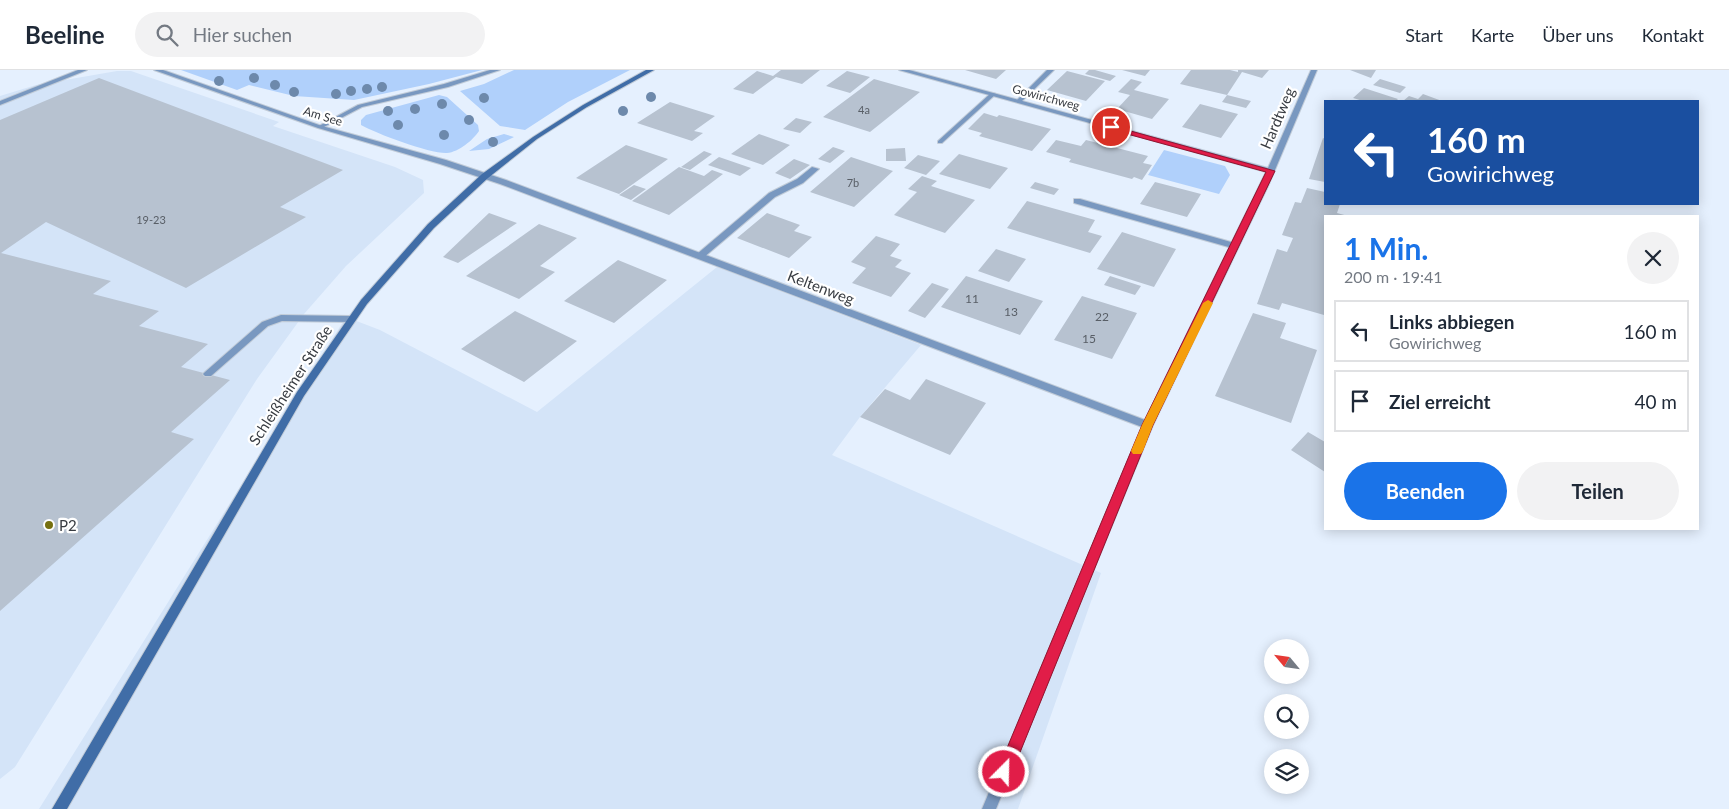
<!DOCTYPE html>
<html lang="de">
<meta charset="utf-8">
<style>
body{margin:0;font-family:Lato,sans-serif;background:#f2f2f3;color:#1f2937;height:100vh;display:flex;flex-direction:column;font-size:19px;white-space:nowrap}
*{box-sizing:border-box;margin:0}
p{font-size:16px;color:#747a83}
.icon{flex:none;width:28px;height:28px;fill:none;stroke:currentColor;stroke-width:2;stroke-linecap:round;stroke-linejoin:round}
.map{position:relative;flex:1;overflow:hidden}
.side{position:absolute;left:1324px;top:145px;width:375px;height:315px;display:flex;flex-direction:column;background:#fff;border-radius:0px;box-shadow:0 2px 12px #0003}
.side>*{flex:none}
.banner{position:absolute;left:1324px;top:30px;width:375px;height:105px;border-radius:0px;box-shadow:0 2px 12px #0003;background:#1a4fa0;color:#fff;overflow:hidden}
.needle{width:32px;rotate:299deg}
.controls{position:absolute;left:1264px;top:569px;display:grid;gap:10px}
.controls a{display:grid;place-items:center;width:45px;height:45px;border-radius:50%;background:#fff;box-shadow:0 2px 12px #0003;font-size:25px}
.pin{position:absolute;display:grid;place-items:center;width:42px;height:42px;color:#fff;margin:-21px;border:2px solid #fff;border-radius:50%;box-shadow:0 1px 5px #0007}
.me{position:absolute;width:55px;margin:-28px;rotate:23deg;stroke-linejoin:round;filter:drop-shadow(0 0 4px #0008)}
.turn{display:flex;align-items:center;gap:18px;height:105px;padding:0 20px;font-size:22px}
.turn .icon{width:65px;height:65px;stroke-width:2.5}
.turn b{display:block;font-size:35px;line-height:42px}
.round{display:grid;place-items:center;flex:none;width:52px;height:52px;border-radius:26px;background:#f2f2f3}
.headline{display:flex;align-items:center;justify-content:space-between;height:85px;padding:0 20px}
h1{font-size:30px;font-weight:700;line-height:38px;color:#1a73e8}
.cta{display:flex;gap:10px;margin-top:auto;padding:10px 20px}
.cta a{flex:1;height:58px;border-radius:30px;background:#1a73e8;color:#fff;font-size:20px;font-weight:700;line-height:58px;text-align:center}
.cta a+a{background:#f2f2f3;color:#1f2937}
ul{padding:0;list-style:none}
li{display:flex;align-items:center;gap:15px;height:62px;margin:0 10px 8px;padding:0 10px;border:2px solid #e0e1e3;border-radius:0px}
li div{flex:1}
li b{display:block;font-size:19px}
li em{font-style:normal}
header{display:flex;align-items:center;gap:30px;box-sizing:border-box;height:70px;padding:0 25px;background:#fff;border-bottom:1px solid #e0e1e3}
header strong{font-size:24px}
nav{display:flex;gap:28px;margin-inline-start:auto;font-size:18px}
.search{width:350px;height:45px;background:#f2f2f3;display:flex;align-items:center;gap:12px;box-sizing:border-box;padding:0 18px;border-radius:28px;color:#747a83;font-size:19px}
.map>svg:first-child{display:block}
</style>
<header>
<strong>Beeline</strong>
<div class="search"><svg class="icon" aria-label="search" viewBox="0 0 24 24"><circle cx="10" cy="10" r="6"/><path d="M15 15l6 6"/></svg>Hier suchen</div>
<nav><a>Start</a><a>Karte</a><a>Über uns</a><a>Kontakt</a></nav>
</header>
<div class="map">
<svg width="1729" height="739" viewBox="0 0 1729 739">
<rect width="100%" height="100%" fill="#e5f0fe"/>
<path fill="#d4e4f8" d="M117,1H131L279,52L273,56L395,97L423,110L424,123L346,196L304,244L257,309L15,697L0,709V26L36,15Z
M717,197L921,275L860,347L832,385L1101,503L1018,739H39L346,247L380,260L537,342Z"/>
<path fill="#b0d0fb" d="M181,0H482L429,14L354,30L294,26L249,15L237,20Z
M514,0H630L568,32L525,60L500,56L460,21L484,14Z
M439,25L447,27L478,55L479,61C473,70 459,82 447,83C431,84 377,64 361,55V50L366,45Z
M504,64L514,67L489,79L469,81L487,69Z
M1164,80L1225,96L1230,105L1219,124L1148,105Z"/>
<path fill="#b7c2d0" d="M781,0H820L802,14L776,7L753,24L733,19L757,1L773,6Z
M965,0H1006L996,9Z
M1089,0H1095L1116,6L1110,11L1085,4Z
M1122,0H1150L1145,6Z
M1191,0H1230L1238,2V0H1269L1262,8L1242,2L1227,25L1180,14Z
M1350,0H1376L1371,8Z
M847,1L870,7L850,23L826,16Z
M1067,1L1105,11L1086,31L1047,20Z
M99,8L343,100L280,137L306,147L186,218L46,152L1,183L111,211L93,224L159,241L139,256L208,274L181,297L230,310L171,362L194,369L0,541V50Z
M874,9L920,22L870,62L823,47Z
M1131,9L1142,12L1134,20L1169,29L1152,49L1117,39L1130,25L1118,22Z
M1380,9L1406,17L1400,23L1373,15Z
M1364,18L1398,29L1396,31H1363L1353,28Z
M1423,24L1442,31H1403L1409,26L1418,29Z
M1227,25L1251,31L1246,38L1222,32Z
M670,32L715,46L694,61L703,63L692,71L637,53Z
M1200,34L1238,44L1221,68L1182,57Z
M984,43L997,47L999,45L1051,59L1032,81L979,66L982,63L968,59Z
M796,48L812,52L800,63L783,59Z
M759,64L790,75L763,95L731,84Z
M1323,68L1325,69V112L1309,109Z
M1056,70L1081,76L1086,70L1148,86L1143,93L1152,95L1142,110L1134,107L1132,109L1069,92L1071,89L1046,82Z
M626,75L668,89L619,124L576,108Z
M833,77L845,81L830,93L818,89Z
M905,78L906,91H886V79Z
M704,81L712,84L690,100L681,97Z
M959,84L1008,98L990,119L939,104Z
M918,85L940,91L926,105L904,98Z
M719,87L751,98L740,106L708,95Z
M851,87L893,101L854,137L810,122Z
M794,89L810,95L790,109L775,103Z
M679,97L704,106L712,100L723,104L669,145L632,131Z
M922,106L937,111L931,116L975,130L945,163L894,145L917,122L908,119Z
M1035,112L1059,119L1054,125L1030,118Z
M1155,112L1201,124L1187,147L1140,134Z
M634,115L646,119L631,130L619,125Z
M1307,118L1325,122V134H1340L1337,143L1348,146H1325L1324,245L1282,233L1279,240L1257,234L1277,179L1287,182L1293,168L1282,165L1295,132L1301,133Z
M1027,131L1095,150L1088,162L1102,166L1090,183L1007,158Z
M489,143L517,153L458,193L443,187Z
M767,143L800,155L794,161L812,167L789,188L737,168Z
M539,154L577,168L540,196L555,202L519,229L466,206Z
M1122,162L1176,179L1154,217L1097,199Z
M876,166L900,174L890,186L902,190L895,197L911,203L891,227L852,213L866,198L851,192Z
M996,179L1026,189L1009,212L978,201Z
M618,190L667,210L614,253L564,231Z
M966,206L1003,218L1043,231L1020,265L941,237Z
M1110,206L1141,216L1135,225L1104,215Z
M932,213L949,219L925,248L908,241Z
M1082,226L1137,243L1112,289L1054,270Z
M515,241L577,271L524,312L461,279Z
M1253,243L1286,253L1280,268L1317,280L1291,353L1215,326Z
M926,309L986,333L950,385L860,347L885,319L910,330Z
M1308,362L1325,372V402L1291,380Z"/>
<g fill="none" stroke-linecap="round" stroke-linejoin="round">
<g stroke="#c2ccd8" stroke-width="2">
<path id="lane" d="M78,0H87L0,35V31Z
M490,0H500L448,17L362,37L322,58L317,57L358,35L444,14Z
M1047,0H1054L1021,32H1017V30Z
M991,23L996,24L942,73H938V71Z
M812,97L819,99L803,113L775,127L703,188H697V184L769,123L797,109Z
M1074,129H1080L1238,174L1239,176L1235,178H1232L1074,133Z
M281,245L352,246L356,249L352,252L282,251L268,256L211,306H205L203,304L205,302L262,252Z"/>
</g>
<g stroke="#c2ccd8" stroke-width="2">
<path id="street" d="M154,0H163L322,56L446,90L506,110L1145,350L1266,102L899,0H909L1268,98L1311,0H1317L1269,114L1153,355L996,739H982L1142,357L500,114L440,94L318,58Z"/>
</g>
<g stroke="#c2ccd8" stroke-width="2">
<path id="secondary" d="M646,0H654L587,37L537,69L488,108L434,158L367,234L304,326L67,739H52L297,322L361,230L428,154L482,104L533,67L583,35Z"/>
</g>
<use href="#lane" fill="#7998c0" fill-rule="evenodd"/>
<use href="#street" fill="#7998c0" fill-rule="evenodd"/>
<use href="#secondary" fill="#406da7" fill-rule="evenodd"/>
</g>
<g fill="#6d89ab">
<circle cx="254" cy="8" r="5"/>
<circle cx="219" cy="11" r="5"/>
<circle cx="275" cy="15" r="5"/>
<circle cx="382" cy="17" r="5"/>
<circle cx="367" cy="19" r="5"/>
<circle cx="351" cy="21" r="5"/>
<circle cx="294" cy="22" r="5"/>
<circle cx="336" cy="24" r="5"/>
<circle cx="651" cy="27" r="5"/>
<circle cx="484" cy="28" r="5"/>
<circle cx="442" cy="34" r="5"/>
<circle cx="415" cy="39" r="5"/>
<circle cx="388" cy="41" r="5"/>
<circle cx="623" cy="41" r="5"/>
<circle cx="469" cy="50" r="5"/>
<circle cx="398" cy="55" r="5"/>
<circle cx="444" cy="65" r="5"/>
<circle cx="493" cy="72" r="5"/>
</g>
<path fill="#e11d48" stroke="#92132f" d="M1109,55L1275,101L1153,355L1012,702L1010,708L1004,710L999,708L997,702L1142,355L1266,102L1109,59Z"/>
<path fill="#f59e0b" d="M1208,230L1213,233L1153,355L1143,381L1141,384H1133L1131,381L1142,355L1203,233Z"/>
<circle fill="#767010" stroke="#fff" stroke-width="2" cx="49" cy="455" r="5"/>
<g text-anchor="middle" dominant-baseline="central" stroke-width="4.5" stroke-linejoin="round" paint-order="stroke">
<g font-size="11" fill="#585e66">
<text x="864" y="39">4a</text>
<text x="853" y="112">7b</text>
<text x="151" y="149">19-23</text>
</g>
<g font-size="12" fill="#383c42" stroke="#fff">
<text transform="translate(1046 27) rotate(15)">Gowirichweg</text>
<text transform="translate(323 46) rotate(17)">Am See</text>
</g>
<g font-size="12" fill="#585e66">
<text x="972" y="228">11</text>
<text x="1011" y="241">13</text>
<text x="1102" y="246">22</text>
<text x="1089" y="268">15</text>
</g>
<g font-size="15" fill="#383c42" stroke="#fff">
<text transform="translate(1277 48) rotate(-67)">Hardtweg</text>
<text transform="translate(821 217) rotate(21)">Keltenweg</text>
<text transform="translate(290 315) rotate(-57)">Schleißheimer Straße</text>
</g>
<g font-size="15" fill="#383c42" stroke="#fff" text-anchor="start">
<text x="59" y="455">P2</text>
</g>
</g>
</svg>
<div class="controls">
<a><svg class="needle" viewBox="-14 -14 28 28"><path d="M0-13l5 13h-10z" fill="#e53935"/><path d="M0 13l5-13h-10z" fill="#747a83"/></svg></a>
<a><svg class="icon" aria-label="search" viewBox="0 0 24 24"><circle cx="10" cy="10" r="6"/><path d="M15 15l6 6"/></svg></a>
<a><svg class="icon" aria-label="layers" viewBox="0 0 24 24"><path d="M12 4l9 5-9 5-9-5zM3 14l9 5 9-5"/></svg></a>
</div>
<div class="pin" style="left:1111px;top:57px;background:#d93025"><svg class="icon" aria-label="arrive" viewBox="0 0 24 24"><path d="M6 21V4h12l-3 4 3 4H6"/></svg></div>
<svg class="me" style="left:1004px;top:702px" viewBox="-20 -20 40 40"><circle r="17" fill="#e11d48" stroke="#fff" stroke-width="3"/><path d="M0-11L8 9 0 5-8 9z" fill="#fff"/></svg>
<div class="banner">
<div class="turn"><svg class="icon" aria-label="left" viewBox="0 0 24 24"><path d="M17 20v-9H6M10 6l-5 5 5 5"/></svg><div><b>160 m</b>Gowirichweg</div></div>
</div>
<section class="side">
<div class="headline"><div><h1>1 Min.</h1><p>200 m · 19:41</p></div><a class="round"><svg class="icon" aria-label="close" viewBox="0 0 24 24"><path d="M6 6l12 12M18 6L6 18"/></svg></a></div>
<ul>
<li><svg class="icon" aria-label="left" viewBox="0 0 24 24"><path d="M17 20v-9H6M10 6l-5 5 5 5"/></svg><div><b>Links abbiegen</b><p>Gowirichweg</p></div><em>160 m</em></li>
<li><svg class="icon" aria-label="arrive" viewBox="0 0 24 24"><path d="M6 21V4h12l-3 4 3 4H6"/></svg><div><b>Ziel erreicht</b></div><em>40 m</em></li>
</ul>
<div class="cta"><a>Beenden</a><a>Teilen</a></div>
</section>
</div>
